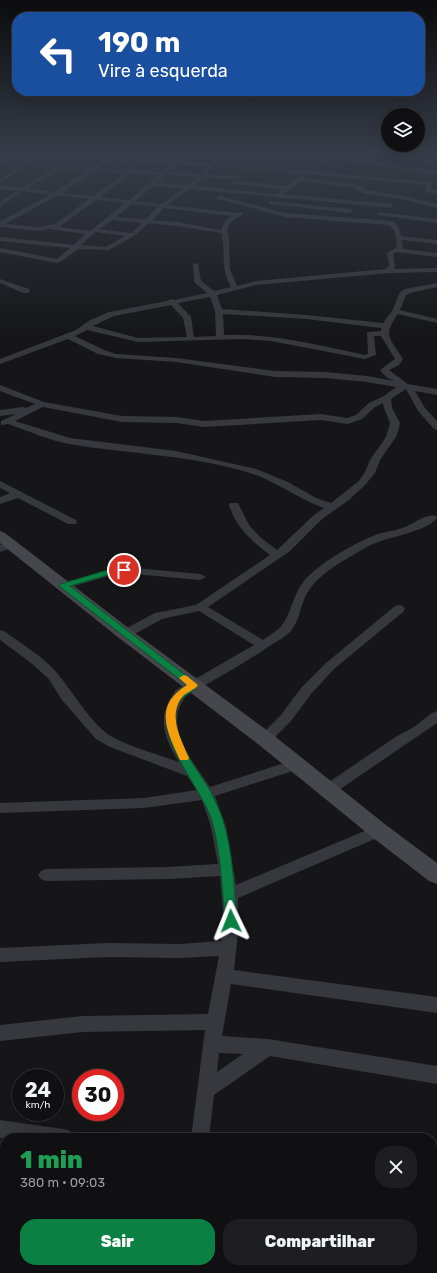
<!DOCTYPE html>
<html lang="pt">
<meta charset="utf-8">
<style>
body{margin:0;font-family:Rubik,sans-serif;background:#1e1e20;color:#f1f3f6;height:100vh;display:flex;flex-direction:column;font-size:15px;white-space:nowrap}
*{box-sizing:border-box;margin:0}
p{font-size:13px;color:#9c9d9f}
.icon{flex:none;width:22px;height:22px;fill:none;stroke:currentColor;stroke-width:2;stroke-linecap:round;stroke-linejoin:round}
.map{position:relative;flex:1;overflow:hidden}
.drawer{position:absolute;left:0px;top:1133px;width:437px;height:140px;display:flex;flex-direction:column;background:#101012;border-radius:16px 16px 0 0;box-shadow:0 4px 16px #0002,0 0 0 1px #303032}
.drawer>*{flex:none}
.guide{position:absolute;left:12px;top:12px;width:413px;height:84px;border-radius:16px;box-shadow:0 4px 16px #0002,0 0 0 1px #303032;background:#1a4fa0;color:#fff;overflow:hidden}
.fabs{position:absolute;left:381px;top:108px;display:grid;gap:8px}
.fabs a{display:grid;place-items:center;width:44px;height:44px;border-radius:50%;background:#101012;box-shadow:0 4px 16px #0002,0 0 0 1px #303032;font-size:20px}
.speed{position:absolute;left:12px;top:1069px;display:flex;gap:8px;font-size:20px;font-weight:700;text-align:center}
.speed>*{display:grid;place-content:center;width:52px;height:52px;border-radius:50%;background:#101012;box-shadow:0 4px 16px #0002,0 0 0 1px #303032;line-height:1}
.speed small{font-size:10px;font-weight:400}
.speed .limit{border:6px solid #d22;background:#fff;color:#111}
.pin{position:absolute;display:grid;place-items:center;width:34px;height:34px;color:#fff;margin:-17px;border:2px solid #fff;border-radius:50%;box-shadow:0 1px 4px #0007}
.me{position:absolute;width:44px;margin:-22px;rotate:358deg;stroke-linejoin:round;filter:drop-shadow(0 0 3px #0008)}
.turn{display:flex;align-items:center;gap:14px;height:84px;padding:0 20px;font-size:18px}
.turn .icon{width:52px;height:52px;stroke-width:2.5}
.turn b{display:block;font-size:28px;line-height:34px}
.round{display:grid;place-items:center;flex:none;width:42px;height:42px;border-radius:16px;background:#1e1e20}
.overview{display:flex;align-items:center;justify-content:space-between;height:68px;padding:0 20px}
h1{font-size:24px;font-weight:800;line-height:30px;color:#1e9e55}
.action{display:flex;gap:8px;margin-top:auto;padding:8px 20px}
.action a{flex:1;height:46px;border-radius:16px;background:#0b8043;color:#fff;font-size:16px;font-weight:800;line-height:46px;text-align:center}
.action a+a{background:#1e1e20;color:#f1f3f6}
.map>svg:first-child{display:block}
</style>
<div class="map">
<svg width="437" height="1273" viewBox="0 0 437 1273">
<rect width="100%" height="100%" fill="#161618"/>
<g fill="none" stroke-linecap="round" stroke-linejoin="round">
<path fill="#37383d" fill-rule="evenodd" d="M8,155H15L0,164V160Z
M37,155H43L0,183V179Z
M110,155H116L114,157L141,159L146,155H151L147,159L175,161L181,155H187L181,161L210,163L216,155H221L207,174L237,176L239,177V179L204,178L193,186L276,194L283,189L234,184L231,182L234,180L287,186L301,174L249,169L246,172H242L241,171L255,155H260L252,166L304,171L326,155H332L310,171L429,182L432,184L430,189L437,191V195L425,191L426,185L307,174L303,178L360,185L363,187L362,189L366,190L406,196L437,204V208L406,200L365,194L356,190V188L300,181L292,189L283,194L391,204L394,206L391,208L189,189L168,205L237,213L243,212V214L231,222L227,229L229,239L230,269L237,286L256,281L386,269L389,265L387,253L397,247C396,239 396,230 389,225L285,217L217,199L216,198L219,196L285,213L391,221C398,223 400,230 401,236L437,240V244L402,240L403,249L437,253V257L397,252L393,254L395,265L394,269L437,268V272L389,273L256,285L217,295L222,309L306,315L383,323L392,311L400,292L405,289L437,283V287L410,293L406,295L400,310L437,319V323L398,314C382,336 390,338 403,359L399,365L389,370L408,384L437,389V395L415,391L425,408L437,421V430L434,429L418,411L406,389L391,399L392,408L400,423L399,428L396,437L380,460L375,473L365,485L349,500L322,519L290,551L208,607L263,640C269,635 278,631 282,625C292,612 293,594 304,581C319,563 356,542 378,534C387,531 396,531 405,527C414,524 425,513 436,516L437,518C424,534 384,536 365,548C345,560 318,573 306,595C300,607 300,619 291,631C286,636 278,641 271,645C244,664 214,680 186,696C162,726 193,762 210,787L297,759L302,760L304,764L302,768L215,796L226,827L236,885L374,827L379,825L384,827L386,831L384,835L238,898V933L234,970L437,997V1013L231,984L222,1036L268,1039L437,1066V1084L270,1056L214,1095L209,1138H191L205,1030L83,1032L0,1041V1025L83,1016L208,1014L219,956L180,958L108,957L0,962V948L108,943L180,944L221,941L223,911L220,876L167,879L46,881L41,879L38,875L41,871L46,869L167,867L218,864L211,827L202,800L144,808L0,813V803L144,798L197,790L187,776L110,747L96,739L62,700L48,678L31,663L0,640V630L4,631C21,644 44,657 57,673C73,692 86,716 105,732C119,744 160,755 179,762C163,736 156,716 176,690L254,645L199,611L162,619L129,637H121L119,634L121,631L155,613L196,605L270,555C251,541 236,527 229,505L230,503H238L249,525L260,537L277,550L314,515L324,508C298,499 276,481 250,473C191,455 129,454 69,444C49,440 28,431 8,424L1,425V421L16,414L0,416V410L23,407L26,408L35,404L0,391V385L44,402L122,416L177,417L204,421L321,414L347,418L356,415L369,403L384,396L396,387L367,382L325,378L275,377L176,362L116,358L98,354L68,339L0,364V359L76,330L90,320L109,312L167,301L171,299L174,300L207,293L194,282L193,263L198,264L201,281L214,291L231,287C219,265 227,254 221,233L177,226L149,223L134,236L109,250L78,249L62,261L57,263L0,252V248L57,259L70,248L0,241V237L74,245L85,234L49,229L38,231L0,227V221L50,195L23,191L0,207V202L17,191L0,189V185L21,188L62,163H66L65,166L92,167L103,160L80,159L77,157L78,156L107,157ZM110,160L138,162L129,170L98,168ZM144,162L171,164L162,172L135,170ZM177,165L208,166L202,174L169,172ZM60,169L87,170L55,192L28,188ZM94,171L125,173L93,196L62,193ZM132,173L159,175L129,200L100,197ZM165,175L198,177L187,185L157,183ZM153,186L183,189L162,204L136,201ZM58,195L89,199L55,224L38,227L5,224ZM96,200L125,203L90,231L59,227ZM132,204L158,207L146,219L116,217ZM164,208L232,216L225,221L221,230L177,222L153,220ZM112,220L142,223L131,233L100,229ZM96,232L125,236L106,247L81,245ZM210,297L215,311L216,336L194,337L191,317L178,303ZM171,305L183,318L187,337L138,338L93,326L114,316ZM223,314L306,319L381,328V331L367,332L368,354L365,355C318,345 273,333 224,335ZM87,330L138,342L242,339L271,341L365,359L376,355L374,336H381L395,359L380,370L386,377L394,381L367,376L325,372L275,371L176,358L116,354L104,350L75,336ZM383,403L384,408L390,423L386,437L370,460L365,472L359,481L331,503L316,498L288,482L256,469L176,451L70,438L15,421L43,407L122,422L177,423L204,427L321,420L348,424L362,419L375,407ZM219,1053L243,1054L217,1072Z
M368,155H391L437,159V163Z
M348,158L437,171V175L346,161L345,160Z
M271,201L350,209L353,211L350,213L269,204V202Z
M380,212L437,219V223L378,215V213Z
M0,279L29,289L30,291L29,293H23L0,283Z
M0,481L76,520L77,522L76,524H68L18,498L0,504V497L10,493L0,488Z
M11,542L15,543L16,545L15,547L0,552V545Z
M124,567L200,574L206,577L200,580L124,573L115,574L64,589L60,588L58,586L60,584L110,569Z
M399,605L403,606L405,609L403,612L334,669L311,694L291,721L270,742L265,744L260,742L258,739L260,736L281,715L301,688L326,663L395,606Z
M437,711V723L333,794L328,795L323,794L321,790L323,786L397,736L414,727L432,713Z
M0,1120L63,1129L70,1131L72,1138H0Z
M432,1176L437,1177V1197L432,1196Z
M0,1243H5V1263H0Z
M70,1268H109L111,1273H72Z
M165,1268H185L184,1273H164Z"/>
<path fill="#45474d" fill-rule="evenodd" d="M0,531L5,533L131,630L272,734L386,825L437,863V884L429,881L372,837L258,744L119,638L0,543Z"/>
</g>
<linearGradient id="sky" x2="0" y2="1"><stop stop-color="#0c0c0d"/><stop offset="0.46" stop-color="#363c48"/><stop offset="1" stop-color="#363c48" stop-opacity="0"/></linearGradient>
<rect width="437" height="334" fill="url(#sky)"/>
<path fill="#0b8043" stroke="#07532c" d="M124,567L127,568L128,570L127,571L115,573L70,586L198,685C191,696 176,695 175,715C174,742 198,770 211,792C215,801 220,811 223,820C233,852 234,888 237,921L235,924L231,926L227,924L225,921C222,888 221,853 212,821C200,781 133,718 187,685L59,586L61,584L111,569Z"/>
<path fill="#f59e0b" d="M184,675L187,676L198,685C195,690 188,691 183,696C167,715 181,739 189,758L188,760H180L179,758C166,729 154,705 187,685L179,678Z"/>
</svg>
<div class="fabs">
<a><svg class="icon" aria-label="layers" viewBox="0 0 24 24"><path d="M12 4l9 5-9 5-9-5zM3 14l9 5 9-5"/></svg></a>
</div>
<div class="speed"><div>24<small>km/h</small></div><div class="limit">30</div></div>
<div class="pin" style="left:124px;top:570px;background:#d93025"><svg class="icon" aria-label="arrive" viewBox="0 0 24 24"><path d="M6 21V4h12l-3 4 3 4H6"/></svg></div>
<svg class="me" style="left:231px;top:921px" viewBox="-20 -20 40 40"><path d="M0-17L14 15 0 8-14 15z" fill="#0b8043" stroke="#fff" stroke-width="4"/></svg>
<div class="guide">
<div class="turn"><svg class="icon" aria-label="left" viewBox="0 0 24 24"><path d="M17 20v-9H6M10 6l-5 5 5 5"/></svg><div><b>190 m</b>Vire à esquerda</div></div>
</div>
<section class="drawer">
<div class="overview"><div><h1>1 min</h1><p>380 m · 09:03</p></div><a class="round"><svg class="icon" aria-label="close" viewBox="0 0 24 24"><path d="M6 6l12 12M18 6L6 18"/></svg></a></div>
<div class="action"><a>Sair</a><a>Compartilhar</a></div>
</section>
</div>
